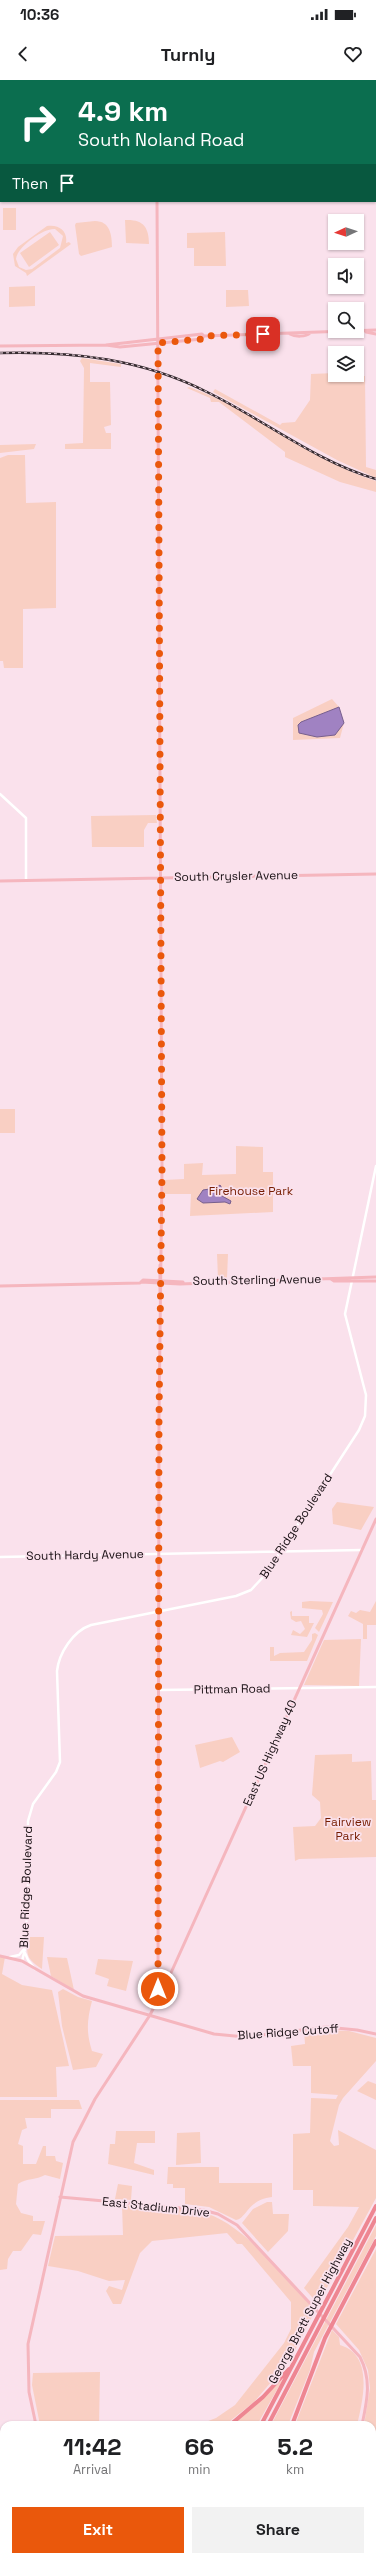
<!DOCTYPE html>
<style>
body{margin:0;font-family:"Space Grotesk",sans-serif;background:#f2f2f2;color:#202124;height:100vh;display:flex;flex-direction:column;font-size:15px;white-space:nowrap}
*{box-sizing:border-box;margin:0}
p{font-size:13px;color:#757577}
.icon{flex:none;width:22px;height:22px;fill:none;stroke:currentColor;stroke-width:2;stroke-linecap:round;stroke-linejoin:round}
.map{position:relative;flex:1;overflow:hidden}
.side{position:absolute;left:0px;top:2341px;width:376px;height:140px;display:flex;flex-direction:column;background:#fff;border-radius:12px 12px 0 0;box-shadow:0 1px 3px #0004}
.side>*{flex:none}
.hud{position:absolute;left:0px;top:0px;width:376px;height:122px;box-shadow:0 1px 3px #0004;background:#0b6e4f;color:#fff;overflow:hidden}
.needle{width:26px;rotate:267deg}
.tools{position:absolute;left:328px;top:134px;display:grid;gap:8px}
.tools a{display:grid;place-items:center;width:36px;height:36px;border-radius:0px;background:#fff;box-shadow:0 1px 3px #0004;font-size:20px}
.pin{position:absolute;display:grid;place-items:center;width:34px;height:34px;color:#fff;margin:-17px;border-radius:8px;box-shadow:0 2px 6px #0006}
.me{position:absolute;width:44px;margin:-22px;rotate:0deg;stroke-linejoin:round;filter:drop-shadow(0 0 3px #0008)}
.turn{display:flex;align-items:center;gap:14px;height:84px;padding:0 12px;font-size:18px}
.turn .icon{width:52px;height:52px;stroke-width:2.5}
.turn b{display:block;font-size:28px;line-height:34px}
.then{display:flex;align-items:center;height:38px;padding:0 12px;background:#0003;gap:8px;font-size:15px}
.eta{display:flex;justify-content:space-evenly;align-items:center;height:68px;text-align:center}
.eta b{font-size:24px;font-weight:700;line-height:28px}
.action{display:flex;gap:8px;margin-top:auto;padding:8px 12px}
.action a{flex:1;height:46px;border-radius:0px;background:#ea580c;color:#fff;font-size:16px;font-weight:700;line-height:46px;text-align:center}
.action a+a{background:#f2f2f2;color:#202124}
.status{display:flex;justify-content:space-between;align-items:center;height:28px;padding:0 20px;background:#fff;direction:ltr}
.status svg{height:11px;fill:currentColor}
header{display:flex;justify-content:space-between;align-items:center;height:52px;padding:0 12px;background:#fff;font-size:18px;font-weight:700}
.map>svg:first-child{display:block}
</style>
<div class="status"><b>10:36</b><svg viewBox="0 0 49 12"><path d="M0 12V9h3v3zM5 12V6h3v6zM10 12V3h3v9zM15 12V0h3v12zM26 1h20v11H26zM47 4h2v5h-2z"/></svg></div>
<header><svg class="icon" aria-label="back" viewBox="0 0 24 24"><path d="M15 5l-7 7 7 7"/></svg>Turnly<svg class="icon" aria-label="heart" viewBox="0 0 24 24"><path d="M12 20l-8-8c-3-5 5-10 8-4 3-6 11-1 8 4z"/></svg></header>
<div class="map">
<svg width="376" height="2481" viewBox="0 0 376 2481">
<rect width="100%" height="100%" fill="#fae1ec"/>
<path fill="#f9cfc3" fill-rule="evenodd" d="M3,128H16V150H3Z
M125,140C143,139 149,147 149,164L126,163Z
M95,141C110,141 112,155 112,167L81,176L79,174L75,145L76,143Z
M47,146C59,144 68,151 66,163L69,162L71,164L27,196L26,193L15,186L13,174L18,167ZM55,149L63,156L60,168L32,189L26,190L19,187L16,179C17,167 43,148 55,149Z
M50,152L59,165L29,187L20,173Z
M225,152L226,186H194V168H187V153Z
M35,206V226L9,227V207Z
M226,210H248L249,226L226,227Z
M82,278L121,284V287L90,283V302H110L111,345L104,347L106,353H111V369H65V364L83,363L84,288L80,281Z
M335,293V295L365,296L366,387L376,390V398L337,380L213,312L215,309L280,345L282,343L295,342L310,320L311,294Z
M189,307C255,330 309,379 376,401V412L340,402L285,377V372L219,322H211L210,318L187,308Z
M36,364L34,369L0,373V365Z
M8,375H25L26,423L56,422V528L23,529V588H4L3,581H0V378Z
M332,619L339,627L301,642C314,658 315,657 335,655L344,643L340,658L293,660V638Z
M156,735L157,743H148L144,750V767H92L91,736Z
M0,1029H15V1053H0Z
M236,1066L263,1067V1092H273V1132L190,1136L191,1114H163L164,1100L184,1099V1084L203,1083L202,1095L236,1094Z
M217,1174H228L227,1198H218Z
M337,1422L374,1427L361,1450L333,1444L332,1429Z
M310,1521L333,1522L319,1552L315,1548L323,1534L322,1530L302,1528V1522Z
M376,1521V1545H367V1559H363V1544L348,1536L351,1531L356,1533L360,1530L370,1532Z
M292,1531V1536H309V1543H314L307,1557L291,1555L293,1550L300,1554L305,1549L301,1541L296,1542L291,1539L290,1532Z
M315,1553L318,1555L307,1581H270V1567H274V1576L280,1573L304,1572L312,1560V1554Z
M361,1559L359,1606L304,1605L324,1560Z
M232,1657L240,1672L223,1682L220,1681L200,1688L195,1665Z
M352,1674V1682L371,1681L372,1720H376V1777L299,1779L295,1781L293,1747L315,1746L321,1738L320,1722L312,1715L315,1675Z
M27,1857H44L42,1889C26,1878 27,1876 27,1857Z
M0,1876L5,1877L2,1894L22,1905L52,1910L69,1986L56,1987L57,2017H0Z
M47,1877L67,1878L74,1910L51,1896Z
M98,1879L133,1881L126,1911L107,1906L109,1899L95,1894Z
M63,1909L78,1917L92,1921C87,1940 86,1952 92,1971L103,1974L96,1987L73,1990L62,1946L58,1912Z
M325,1950L349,1951L376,1958V1981L343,2018L339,2025L330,2061L334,2066L339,2065L338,2050L376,2070V2118L318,2224L304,2208L348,2147L359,2127L313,2126V2110H293V2054L310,2053L311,2018L336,2019L338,2015L311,2013V1986H293L291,1966L305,1964L304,1951Z
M368,2001L376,2004V2020L357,2011Z
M0,2020H79L82,2029H51V2038H25L27,2048L22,2050L18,2064L23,2066V2084H36L43,2066H46V2076H55L56,2081L63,2083L60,2099L45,2095C36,2100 27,2098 18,2104L16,2124L21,2133L33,2136V2141H45L41,2155L33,2154L21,2171H13L8,2179L7,2189L0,2190Z
M116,2051H155V2063H137L134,2083L154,2090V2095L108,2084L110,2064H115Z
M200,2052L201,2083L176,2085L177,2053Z
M168,2087H219V2103H272V2117C247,2120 247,2138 236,2140L209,2127L185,2124V2108H173V2104H167Z
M118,2104L132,2106L131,2120L115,2119Z
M267,2122H272L273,2134H289L288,2151L268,2172L242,2143L253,2129Z
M122,2125C148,2128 176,2127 201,2132C241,2140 289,2201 315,2231L290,2280L254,2322L225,2345H198L216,2338L235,2325L284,2263L291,2249V2222L242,2164H237L227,2153L152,2161L140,2173L121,2224H113L106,2211L109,2206L122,2210L125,2200L109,2201L78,2191L48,2186L55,2156L123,2155Z
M376,2145V2156L314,2272L310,2290L288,2345H271Z
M376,2169V2481H359V2477H372V2345H364L370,2308L368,2290L359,2270L336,2244Z
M332,2250L339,2257L340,2265C374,2275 363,2320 357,2345H295Z
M100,2292L99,2345H40L32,2305L33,2293Z
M283,2299L257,2345H233Z
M53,2477H96L95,2481H52Z
M303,2477H352V2481H304Z"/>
<path fill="#a082c2" stroke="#775f8d" d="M339,627L344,643L335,655L317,657L299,653L298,645L301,642Z
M220,1105L223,1110L215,1112L231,1121L230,1124L225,1122L203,1123L197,1119L203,1110L216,1108Z"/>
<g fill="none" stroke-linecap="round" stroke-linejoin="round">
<path stroke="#fff" stroke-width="2.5" d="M0,714L26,738V800
M0,1477L362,1470
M159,1610L376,1607
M25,1873L28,1880L35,1889
M10,1877L19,1875L24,1869
M22,1881L25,1869L28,1813V1741L33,1724L56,1692L60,1682L57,1591C59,1573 73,1551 91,1545L236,1516L251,1510L265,1495L359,1350L365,1336L366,1315L345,1234L376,1086"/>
<path stroke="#f5b6be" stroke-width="3" d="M158,1V0
M157,121L162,1090L159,1338L158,1920
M366,252L376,254
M290,254C295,257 306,257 310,253
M106,265L202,254L204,256
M0,266L106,265L120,267L202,259L204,256L376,250
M0,801L376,794
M331,1199L334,1201H376
M141,1202L180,1204L376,1197
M0,1206L140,1203L143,1200L183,1202
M160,1219V1185
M0,1876L22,1881L83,1916L214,1954L245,1957L326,1947L357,1950L376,1954
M60,2117L203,2130L218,2134L237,2145L360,2277C372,2300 367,2321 362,2345
M36,2345L29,2312L28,2264L73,2062L95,2019L150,1935L170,1895L376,1439
M357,2477L358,2481"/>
<path stroke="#ee8692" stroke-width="4" d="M230,2345L263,2317L289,2289
M261,2345L376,2126
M268,2345L376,2138
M292,2345L325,2258L376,2161
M0,2398H4
M0,2401H4
M0,2406H4
M0,2413L4,2412
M0,2419H4
M122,2477L124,2481
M128,2477L129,2481
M142,2477L146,2481
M158,2477L170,2481L182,2477
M239,2477L244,2481
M255,2477L259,2481
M298,2477L299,2481
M302,2477V2481
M49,2481V2477
M97,2481L98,2477
M190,2481L192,2477
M196,2481L198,2477
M279,2481L281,2477"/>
<g stroke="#362b30" stroke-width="2.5">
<path id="rail" d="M39,1L40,0
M0,54L1,53
M0,273C73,271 143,279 209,313C264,340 317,382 376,399"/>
</g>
<use href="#rail" stroke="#fae1ec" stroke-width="1" stroke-dasharray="3" stroke-linecap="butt"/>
</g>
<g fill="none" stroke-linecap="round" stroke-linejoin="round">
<path stroke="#ea580c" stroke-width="7" stroke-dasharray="0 12.6" d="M158,1909L159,1338L162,1090L158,263L202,259L204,256L263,254"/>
</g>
<g text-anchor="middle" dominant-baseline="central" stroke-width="3.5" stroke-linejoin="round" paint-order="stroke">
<g font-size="12" fill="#160d11" stroke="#fae1ec">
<text transform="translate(236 796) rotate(-1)">South Crysler Avenue</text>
<text transform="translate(257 1200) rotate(-1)">South Sterling Avenue</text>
<text transform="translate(296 1446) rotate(-57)">Blue Ridge Boulevard</text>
<text transform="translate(85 1475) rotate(-1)">South Hardy Avenue</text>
<text transform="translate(232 1609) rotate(-1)">Pittman Road</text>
<text transform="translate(270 1673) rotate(-66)">East US Highway 40</text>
<text transform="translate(26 1807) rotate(-88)">Blue Ridge Boulevard</text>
<text transform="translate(288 1952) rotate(-4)">Blue Ridge Cutoff</text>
<text transform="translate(156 2127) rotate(6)">East Stadium Drive</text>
<text transform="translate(310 2231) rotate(-62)">George Brett Super Highway</text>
</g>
<g font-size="12" fill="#761d01" stroke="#fae1ec">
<text x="251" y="1111">Firehouse Park</text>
<text x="348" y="1742">Fairview<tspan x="348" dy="14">Park</tspan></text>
</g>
</g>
</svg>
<div class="tools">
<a><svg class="needle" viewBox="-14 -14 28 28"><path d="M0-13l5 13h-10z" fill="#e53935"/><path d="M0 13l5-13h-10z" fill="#757577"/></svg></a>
<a><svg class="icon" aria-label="sound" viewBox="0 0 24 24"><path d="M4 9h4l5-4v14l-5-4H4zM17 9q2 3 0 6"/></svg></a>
<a><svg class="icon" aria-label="search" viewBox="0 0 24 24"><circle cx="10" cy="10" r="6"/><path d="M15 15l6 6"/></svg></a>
<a><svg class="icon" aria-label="layers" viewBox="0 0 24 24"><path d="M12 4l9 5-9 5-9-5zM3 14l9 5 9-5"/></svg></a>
</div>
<div class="pin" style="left:263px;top:254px;background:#d93025"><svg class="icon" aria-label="arrive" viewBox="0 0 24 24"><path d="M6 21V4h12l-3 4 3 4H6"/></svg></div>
<svg class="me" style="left:158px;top:1909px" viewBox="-20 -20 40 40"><circle r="17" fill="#ea580c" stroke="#fff" stroke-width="3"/><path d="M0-11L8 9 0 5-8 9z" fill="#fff"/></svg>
<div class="hud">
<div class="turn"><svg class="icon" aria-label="right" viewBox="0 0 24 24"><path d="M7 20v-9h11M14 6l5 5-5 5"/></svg><div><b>4.9 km</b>South Noland Road</div></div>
<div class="then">Then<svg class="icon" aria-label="arrive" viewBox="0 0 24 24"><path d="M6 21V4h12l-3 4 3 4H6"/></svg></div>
</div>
<section class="side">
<div class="eta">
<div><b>11:42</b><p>Arrival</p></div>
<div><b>66</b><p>min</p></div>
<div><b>5.2</b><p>km</p></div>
</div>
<div class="action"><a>Exit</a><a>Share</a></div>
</section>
</div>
